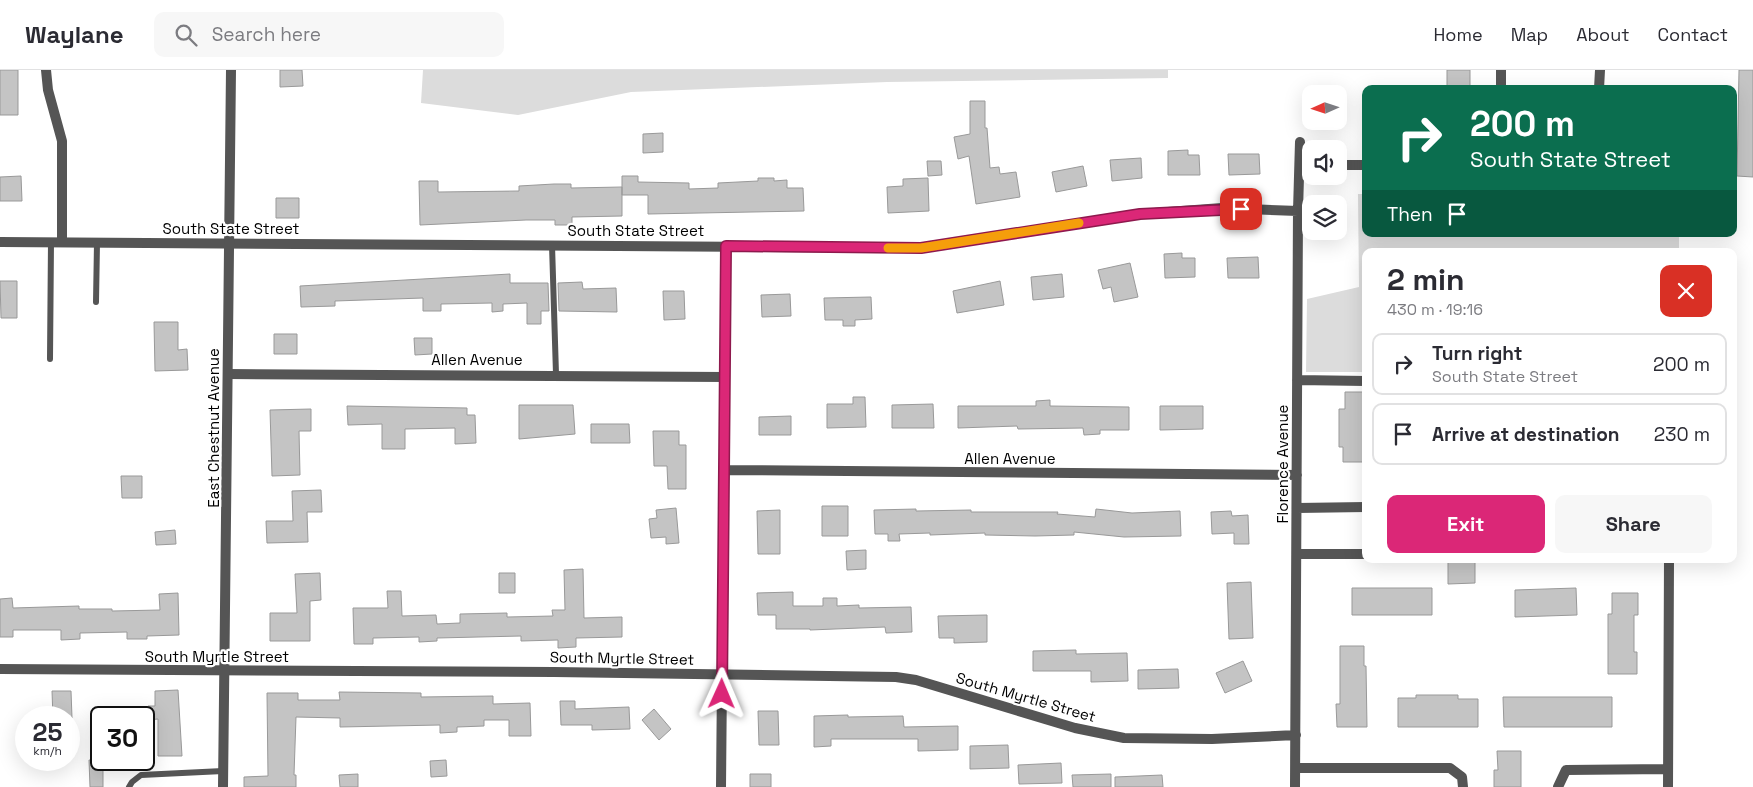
<!DOCTYPE html>
<meta charset="utf-8">
<style>
body{margin:0;font-family:"Space Grotesk",sans-serif;background:#f7f7f7;color:#2b2b33;height:100vh;display:flex;flex-direction:column;font-size:19px;white-space:nowrap}
*{box-sizing:border-box;margin:0}
p{font-size:16px;color:#7c7c81}
.icon{flex:none;width:28px;height:28px;fill:none;stroke:currentColor;stroke-width:2;stroke-linecap:round;stroke-linejoin:round}
.map{position:relative;flex:1;overflow:hidden}
.side{position:absolute;left:1362px;top:178px;width:375px;height:315px;display:flex;flex-direction:column;background:#fff;border-radius:10px;box-shadow:0 5px 20px #0002}
.side>*{flex:none}
.guide{position:absolute;left:1362px;top:15px;width:375px;height:152px;border-radius:10px;box-shadow:0 5px 20px #0002;background:#0b6e4f;color:#fff;overflow:hidden}
.needle{width:32px;rotate:267deg}
.buttons{position:absolute;left:1302px;top:15px;display:grid;gap:10px}
.buttons a{display:grid;place-items:center;width:45px;height:45px;border-radius:10px;background:#fff;box-shadow:0 5px 20px #0002;font-size:25px}
.speed{position:absolute;left:15px;top:636px;display:flex;gap:10px;font-size:25px;font-weight:700;text-align:center}
.speed>*{display:grid;place-content:center;width:65px;height:65px;border-radius:50%;background:#fff;box-shadow:0 5px 20px #0002;line-height:1}
.speed small{font-size:12px;font-weight:400}
.speed .limit{border:2px solid #111;border-radius:8px;background:#fff;color:#111}
.pin{position:absolute;display:grid;place-items:center;width:42px;height:42px;color:#fff;margin:-21px;border-radius:10px;box-shadow:0 2px 8px #0006}
.me{position:absolute;width:55px;margin:-28px;rotate:1deg;stroke-linejoin:round;filter:drop-shadow(0 0 4px #0008)}
.turn{display:flex;align-items:center;gap:18px;height:105px;padding:0 25px;font-size:22px}
.turn .icon{width:65px;height:65px;stroke-width:2.5}
.turn b{display:block;font-size:35px;line-height:42px}
.then{display:flex;align-items:center;height:48px;padding:0 25px;background:#0003;gap:10px;font-size:19px}
.round{display:grid;place-items:center;flex:none;width:52px;height:52px;border-radius:10px;background:#f7f7f7}
.headline{display:flex;align-items:center;justify-content:space-between;height:85px;padding:0 25px}
h1{font-size:30px;font-weight:700;line-height:38px}
.action{display:flex;gap:10px;margin-top:auto;padding:10px 25px}
.action a{flex:1;height:58px;border-radius:10px;background:#db2777;color:#fff;font-size:20px;font-weight:700;line-height:58px;text-align:center}
.action a+a{background:#f7f7f7;color:#2b2b33}
ul{padding:0;list-style:none}
li{display:flex;align-items:center;gap:15px;height:62px;margin:0 10px 8px;padding:0 15px;border:2px solid #e1e1e2;border-radius:10px}
li div{flex:1}
li b{display:block;font-size:19px}
li em{font-style:normal}
header{display:flex;align-items:center;gap:30px;box-sizing:border-box;height:70px;padding:0 25px;background:#fff;border-bottom:1px solid #e1e1e2}
header strong{font-size:24px}
nav{display:flex;gap:28px;margin-inline-start:auto;font-size:18px}
.search{width:350px;height:45px;background:#f7f7f7;display:flex;align-items:center;gap:12px;box-sizing:border-box;padding:0 18px;border-radius:10px;color:#7c7c81;font-size:19px}
.map>svg:first-child{display:block}
</style>
<header>
<strong>Waylane</strong>
<div class="search"><svg class="icon" aria-label="search" viewBox="0 0 24 24"><circle cx="10" cy="10" r="6"/><path d="M15 15l6 6"/></svg>Search here</div>
<nav><a>Home</a><a>Map</a><a>About</a><a>Contact</a></nav>
</header>
<div class="map">
<svg width="1753" height="717" viewBox="0 0 1753 717">
<rect width="100%" height="100%" fill="#fff"/>
<path fill="#dcdcdc" d="M423,0H1168V8L887,12L631,22L518,45L421,33Z
M1358,124H1366V164H1679V181H1366V302H1306L1307,229L1359,217Z"/>
<path fill="#c4c4c4" stroke="#999" d="M0,0H18V45H0Z
M280,0H302L303,16L280,17Z
M1447,0H1470V19H1447Z
M1739,0H1753V107L1737,106Z
M970,31H985V58H987L990,98L999,97L1000,104L1016,102L1020,127L976,134L969,86L958,89L954,67L970,64Z
M663,63V82L643,83V64Z
M1188,80V85H1199L1200,105H1168V81Z
M1228,84H1259L1260,104L1229,105Z
M1141,88L1142,108L1112,111L1110,90Z
M927,91H941L942,105L928,106Z
M1083,96L1087,116L1056,122L1052,102Z
M21,106L22,131H0V107Z
M622,106H638V112L689,113V119L718,118V113L758,111V108H774V111L787,110V118H803L804,141L648,144V125H622Z
M928,108L929,141L888,143L887,117L903,116V109Z
M419,111H438V122L519,121V116L554,114H571V118L622,117V146L572,147V155H555V150H526L420,155Z
M276,128H299V148H276Z
M1182,183V188H1195V207L1165,208L1164,184Z
M1258,187L1259,208H1228L1227,188Z
M1130,193L1138,227L1114,232L1111,217L1103,219L1098,200Z
M510,204V213H548L549,241H541V254H527V233L503,234V241L492,242V233L441,234V241H423V228L335,231V236L301,237L300,216Z
M1062,204L1064,227L1033,230L1031,207Z
M0,211H17V248H1Z
M1000,211L1004,235L957,243L953,221Z
M582,212L583,219L616,218L617,242L559,241L558,213Z
M663,221H684L685,249L664,250Z
M790,224L791,246L762,247L761,225Z
M871,227L872,249L855,250V256H843V250H825L824,228Z
M154,252H178V280L187,279L188,300L155,301Z
M274,264H297V284H274Z
M414,268H432V284L415,285Z
M1345,322H1366V392H1343V377H1339V339H1345Z
M853,327H865L866,357L827,358V334H853Z
M1050,330V336L1129,337V360H1100V364L1084,365L1083,358L1018,359L1017,356L958,358V336H1036V331Z
M933,334L934,358H892V335Z
M519,335H573L575,364L519,369Z
M347,336L467,338V345H475L476,373L455,374V358L405,359V379H382V354L348,355Z
M1160,336H1203V359L1160,360Z
M311,339V361H299L300,405L272,406L270,340Z
M791,346V365H759V347Z
M591,354H629L630,373H591Z
M653,361H679V375H686V419H668L667,396H654Z
M121,406H142V428H122Z
M321,420L322,442H307L308,472L267,473L266,451H293L292,421Z
M822,436H848V466H822Z
M676,438L679,473L666,474V467L651,468L649,449L657,448L656,440Z
M916,439V441L971,440V442H1058L1057,444L1095,447L1096,439L1132,443L1180,441L1181,466L1124,467L1074,462V465L1035,466L985,465V463L930,465V463L899,464L900,471H888V464H875L874,440Z
M780,440V484H758L757,441Z
M1231,441L1232,446L1248,445L1249,474H1234V463L1212,464L1211,442Z
M175,460L176,474L156,475L155,462Z
M866,480V499L847,500L846,481Z
M1448,489H1475V513L1448,514Z
M583,499L584,548L622,547V567L576,568V577L558,578V570L521,571V566L437,568V571L419,572V567L373,568V574H354L353,538H388L387,521H401L402,546L436,545L437,554L460,553V544L507,543V547L553,546L552,540H565L564,500Z
M320,503L321,530L310,531V571H270V543H297L295,504Z
M499,503H515V523H499Z
M1251,512L1253,568L1229,569L1227,513Z
M1352,518H1432V545H1352Z
M1576,518L1577,545L1515,547V520Z
M793,522V536H823V528H837V536L859,535V538L911,537L912,562L886,563L885,557L810,560V559H776V545H758L757,523Z
M178,523L179,565L147,566V569H127V562L80,563V569L61,570V560H13V567H0V529L12,528L13,538L79,536V539H112V541L160,540L159,524Z
M1612,523H1638V545H1634V582H1637V604H1608V544H1612Z
M987,545V572L954,573V568H939L938,546Z
M1340,576H1364V596H1366L1367,657H1337L1336,634H1340Z
M1076,580V584L1127,583L1128,611L1091,612V601H1033V581Z
M1243,591L1252,611L1225,623L1216,603Z
M1178,599L1179,618L1138,619V600Z
M178,620L182,686H158V649L148,650V636H155V621Z
M52,621H71L72,648H53Z
M339,622L421,623V627L493,626V634L530,633L531,666H509V650H484V656L457,657V662L440,663V655L340,657V648L296,647L294,705H296V717H244V707L268,706L267,623H298V630H340Z
M1416,625H1458V629H1478V657H1398V628H1416Z
M1503,627H1612V657H1504Z
M560,631H575V639L629,637L630,659L592,660V655H561Z
M654,639L671,659L659,670L642,650Z
M758,641H778L779,675H759Z
M848,645V647L903,646L904,657L958,656V680L918,681V669H831V676L814,677V646Z
M1008,675L1009,698L970,699V676Z
M1497,681H1521V717H1494V700H1498Z
M89,690H103V717H90Z
M446,690L447,706L431,707L430,691Z
M1061,693L1062,713L1019,714L1018,695Z
M358,704V717H340L339,705Z
M750,704H771V717H750Z
M1111,704V717H1073L1072,705Z
M1162,705L1163,717H1115V707Z"/>
<g fill="none" stroke-linecap="round" stroke-linejoin="round">
<path stroke="#555" stroke-width="6" d="M552,175L556,304
M96,232L97,173
M50,289L51,172
M129,717L132,712L141,705L223,701"/>
<path stroke="#555" stroke-width="10" d="M46,0L48,20L62,71V172
M1501,19V0
M1599,19L1600,0
M1300,95H1311
M1339,95H1366
M0,172L921,178L1141,144L1222,138L1298,141
M228,304L725,307
M1297,310L1366,311
M724,400L1297,405
M1297,438L1366,437
M1297,484H1366
M0,599L554,602L896,607L916,610L1075,658L1124,668L1212,669L1296,665
M1296,698H1450L1462,707L1463,717
M721,717L726,176
M1295,717L1298,141L1300,72
M1558,717L1566,700L1668,699
M1668,717L1669,489"/>
<path stroke="#555" stroke-width="10" d="M223,717L231,0"/>
</g>
<g fill="none" stroke-linecap="round" stroke-linejoin="round">
<g stroke="#8e194d" stroke-width="12">
<path id="route" d="M722,624L726,176L921,178L1140,144L1241,139"/>
</g>
<use href="#route" stroke="#db2777" stroke-width="9"/>
<path stroke="#f59e0b" stroke-width="9" d="M888,178H921L1079,153"/>
</g>
<g text-anchor="middle" dominant-baseline="central" stroke-width="4.5" stroke-linejoin="round" paint-order="stroke">
<g font-size="15" fill="#000" stroke="#fff">
<text x="231" y="158">South State Street</text>
<text x="636" y="160">South State Street</text>
<text x="477" y="289">Allen Avenue</text>
<text transform="translate(213 358) rotate(-90)">East Chestnut Avenue</text>
<text x="1010" y="388">Allen Avenue</text>
<text transform="translate(1282 394) rotate(-90)">Florence Avenue</text>
<text x="217" y="586">South Myrtle Street</text>
<text transform="translate(622 588) rotate(1)">South Myrtle Street</text>
<text transform="translate(1026 627) rotate(16)">South Myrtle Street</text>
</g>
</g>
</svg>
<div class="buttons">
<a><svg class="needle" viewBox="-14 -14 28 28"><path d="M0-13l5 13h-10z" fill="#e53935"/><path d="M0 13l5-13h-10z" fill="#7c7c81"/></svg></a>
<a><svg class="icon" aria-label="sound" viewBox="0 0 24 24"><path d="M4 9h4l5-4v14l-5-4H4zM17 9q2 3 0 6"/></svg></a>
<a><svg class="icon" aria-label="layers" viewBox="0 0 24 24"><path d="M12 4l9 5-9 5-9-5zM3 14l9 5 9-5"/></svg></a>
</div>
<div class="speed"><div>25<small>km/h</small></div><div class="limit">30</div></div>
<div class="pin" style="left:1241px;top:139px;background:#d93025"><svg class="icon" aria-label="arrive" viewBox="0 0 24 24"><path d="M6 21V4h12l-3 4 3 4H6"/></svg></div>
<svg class="me" style="left:722px;top:624px" viewBox="-20 -20 40 40"><path d="M0-17L14 15 0 8-14 15z" fill="#db2777" stroke="#fff" stroke-width="4"/></svg>
<div class="guide">
<div class="turn"><svg class="icon" aria-label="right" viewBox="0 0 24 24"><path d="M7 20v-9h11M14 6l5 5-5 5"/></svg><div><b>200 m</b>South State Street</div></div>
<div class="then">Then<svg class="icon" aria-label="arrive" viewBox="0 0 24 24"><path d="M6 21V4h12l-3 4 3 4H6"/></svg></div>
</div>
<section class="side">
<div class="headline"><div><h1>2 min</h1><p>430 m · 19:16</p></div><a class="round" style="background:#d93025;color:#fff"><svg class="icon" aria-label="close" viewBox="0 0 24 24"><path d="M6 6l12 12M18 6L6 18"/></svg></a></div>
<ul>
<li><svg class="icon" aria-label="right" viewBox="0 0 24 24"><path d="M7 20v-9h11M14 6l5 5-5 5"/></svg><div><b>Turn right</b><p>South State Street</p></div><em>200 m</em></li>
<li><svg class="icon" aria-label="arrive" viewBox="0 0 24 24"><path d="M6 21V4h12l-3 4 3 4H6"/></svg><div><b>Arrive at destination</b></div><em>230 m</em></li>
</ul>
<div class="action"><a>Exit</a><a>Share</a></div>
</section>
</div>
